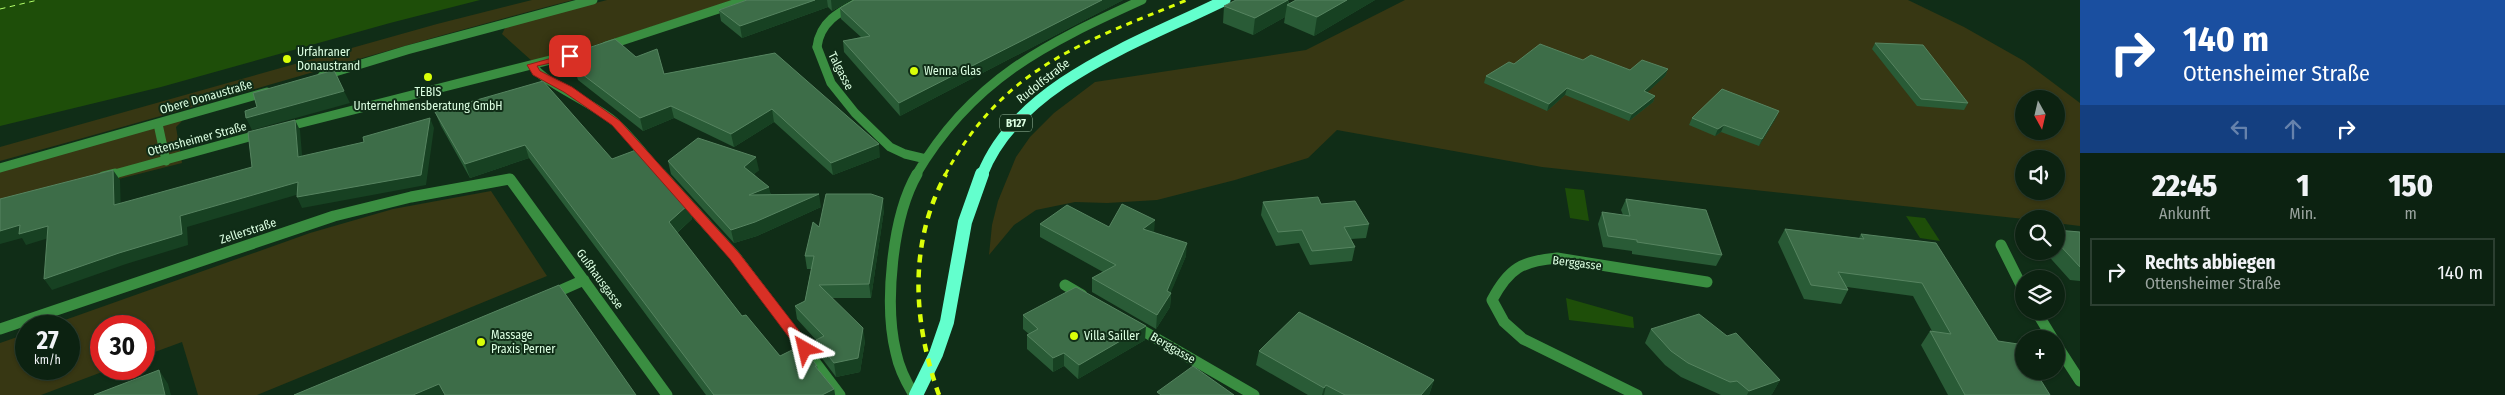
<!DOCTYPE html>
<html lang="de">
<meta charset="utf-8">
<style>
body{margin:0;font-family:"Fira Sans Condensed",sans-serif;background:#152a1a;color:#f1f3f6;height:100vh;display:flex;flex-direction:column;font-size:19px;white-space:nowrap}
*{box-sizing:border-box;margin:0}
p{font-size:16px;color:#9aa49f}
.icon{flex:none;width:28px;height:28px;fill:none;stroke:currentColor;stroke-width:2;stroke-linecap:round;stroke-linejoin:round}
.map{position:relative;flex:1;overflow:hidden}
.panel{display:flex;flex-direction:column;background:#0c2211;width:425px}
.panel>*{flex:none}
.guide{background:#1a4fa0;color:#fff;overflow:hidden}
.needle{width:32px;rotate:172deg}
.controls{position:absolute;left:2015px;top:90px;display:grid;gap:10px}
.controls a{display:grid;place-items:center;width:50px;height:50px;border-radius:50%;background:#0c2211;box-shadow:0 1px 4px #0004,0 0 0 1px #2c3f31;font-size:25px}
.speed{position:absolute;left:15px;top:315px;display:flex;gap:10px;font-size:25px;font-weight:700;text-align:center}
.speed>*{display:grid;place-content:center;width:65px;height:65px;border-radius:50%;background:#0c2211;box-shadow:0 1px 4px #0004,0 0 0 1px #2c3f31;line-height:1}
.speed small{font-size:12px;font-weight:400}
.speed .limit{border:8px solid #d22;background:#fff;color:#111}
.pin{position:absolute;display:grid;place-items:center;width:42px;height:42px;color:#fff;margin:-21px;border-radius:10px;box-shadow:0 2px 8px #0006}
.me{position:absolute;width:55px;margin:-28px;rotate:323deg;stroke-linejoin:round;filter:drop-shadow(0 0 4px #0008)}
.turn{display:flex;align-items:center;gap:18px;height:105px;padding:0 20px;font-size:22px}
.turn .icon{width:65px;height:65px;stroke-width:2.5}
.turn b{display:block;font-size:35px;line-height:42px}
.lanes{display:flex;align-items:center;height:48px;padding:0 20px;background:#0003;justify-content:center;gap:25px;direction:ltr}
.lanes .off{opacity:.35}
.eta{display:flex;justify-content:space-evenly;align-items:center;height:85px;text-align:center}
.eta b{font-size:30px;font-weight:800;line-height:35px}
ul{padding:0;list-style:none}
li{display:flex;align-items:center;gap:15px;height:68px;margin:0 10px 8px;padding:0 10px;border:2px solid #2c3f31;border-radius:0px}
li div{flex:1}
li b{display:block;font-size:19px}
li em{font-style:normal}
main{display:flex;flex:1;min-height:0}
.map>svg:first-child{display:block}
</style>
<main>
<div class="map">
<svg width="2080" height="395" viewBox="0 0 2080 395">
<rect width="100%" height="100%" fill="#102d17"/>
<path fill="#373713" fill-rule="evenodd" d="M532,0H573C381,50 192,109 0,161V147L437,24Z
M607,0H734L586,48L532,61L502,34L505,28L511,25Z
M1405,0H1908L1964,27L2024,61L2080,103V226L2056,223V219H2024L1542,167L1337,130L1308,158L1235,180L1157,200L1107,203L1075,202L1036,210L1014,225L989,255L992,225L998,201L1016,157L1030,137L1054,113L1095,82L1306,50ZM2024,99H2056V131H2024ZM2024,159H2056V191H2024Z
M180,115L182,121L176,127L182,163L0,209V165Z
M491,191L547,276L257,395H198L182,342L144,356V326H101V369H110L41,395H0V343L26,334V369H69V326H48L310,233L393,209Z"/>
<path fill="#1e4e09" d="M0,0H480L390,23L161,87L0,126Z
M1565,188L1584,190L1589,221L1570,218Z
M1906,216L1925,218L1940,241L1920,238Z
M1566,298L1633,317L1634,328L1569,320Z"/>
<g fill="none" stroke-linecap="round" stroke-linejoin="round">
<path stroke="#b3ff6a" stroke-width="1" stroke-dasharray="5.5 4.5" stroke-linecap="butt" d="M0,9L38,0"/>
<path stroke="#3a8e41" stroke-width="9" d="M817,47C820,21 841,11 862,0"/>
<path stroke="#3a8e41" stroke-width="9" d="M606,46L746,0
M817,47L831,83L855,113L890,147L905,154L926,159
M532,65C544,84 596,104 616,123C633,139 647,158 662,175
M322,76L407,50L593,0
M158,124L166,161
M286,127L582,52
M0,168L267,92
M111,175L260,134
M916,175C972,79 1045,44 1142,0"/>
<path stroke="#3a8e41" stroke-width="11" d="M661,174L735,256L840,395
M103,177L115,174
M2001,245L2024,291
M1065,285L1082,295
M550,295L584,280
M2036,311L2053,339
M1133,325L1254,395
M0,329L334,216L411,197L510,179L667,395
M2056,344L2080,381
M914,395C906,382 899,368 896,353C884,305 892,217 917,174
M1637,395L1523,339L1504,322L1492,300C1509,268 1522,261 1557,258L1707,282"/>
<path stroke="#63ffcd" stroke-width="11" d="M982,175C1018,82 1143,41 1225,0"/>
<path stroke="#63ffcd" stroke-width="14" d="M916,395L936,354L947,322L965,222L982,174"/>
<path stroke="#daff08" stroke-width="3" stroke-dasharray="6 5.5" stroke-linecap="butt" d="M945,175C1003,68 1081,43 1187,0"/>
<path stroke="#daff08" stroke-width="4.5" stroke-dasharray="8 7" stroke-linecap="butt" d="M939,395C913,322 908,244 946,174"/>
</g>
<path fill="#295b36" d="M747,0H851L832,11L828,7L742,38L721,21L719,10Z
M1123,0L900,116L844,52L843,41L861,37L841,19L840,8Z
M1236,0H1289V4L1296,0H1375L1314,36L1284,23L1285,17L1253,35L1223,23L1224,6Z
M1875,43L1968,103L1964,110L1917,106L1872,49Z
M775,53L880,157L833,175L774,122L734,147L674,118L643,131L578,80L570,54L636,57L664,74Z
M1583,60L1630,70L1668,69L1665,76L1647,92L1655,96L1653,102L1629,121L1565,95L1547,111L1484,83L1486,76L1514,64Z
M1779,111L1776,118L1759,146L1721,132L1715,136L1689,125L1692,118Z
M435,112L612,159L688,205L692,219L677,233L742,316L780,356L817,366L818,370L834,389L835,395H706L529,158L470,178L441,126Z
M668,161L759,170L754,174L771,194L821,207L757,236L734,243L671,174Z
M1626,199L1722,255L1716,266L1632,254V251L1603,247L1598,224L1602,212L1623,215L1621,210Z
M1263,202L1321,204L1369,224L1366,238L1351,239L1355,247L1352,261L1310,265L1299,243L1276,246L1261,215Z
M884,210L871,298H832L865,341L860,372L836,377L818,353L816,340L797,319L795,306L805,301L811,269H807L805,256L819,227Z
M1040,224L1109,227L1154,232L1186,256L1170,293H1171L1170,307L1156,329L1092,292V278L1103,272L1040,237Z
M1785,229L1859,238L1861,234L1998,341L2050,395H1948L1921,345L1930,331H1932L1913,296L1847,287L1848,290L1841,304L1804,299L1778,242Z
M2056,230L2080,232V281L2070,280L2044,251H2056Z
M1023,315L1145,340L1078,379L1064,366L1053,372L1027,349V335L1029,334L1023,329Z
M1651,329L1780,380L1772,394L1770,395H1721L1681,377L1665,365L1645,343Z
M1259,351L1434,380L1429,395H1308L1256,365Z"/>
<path fill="#174122" d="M815,0H827L828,7L742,38L740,26Z
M831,0H851L832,11Z
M1102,0H1123L900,116L899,103Z
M1288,0H1289L1288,6L1287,5L1285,17L1253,35L1255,18Z
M1347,0H1375L1314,36L1317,17Z
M1668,69L1665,76L1641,98L1644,91Z
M1567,88L1565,95L1547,111L1549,104Z
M344,91L350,103L252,130L246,118Z
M1655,96L1653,102L1629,121L1632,114Z
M671,106L674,118L643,131L640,118Z
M772,109L774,122L734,147L731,134Z
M1779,111L1776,118L1759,146L1762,139Z
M430,118L434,128L426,185L302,208L297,197Z
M295,120L300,130L303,167L298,157Z
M1724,125L1721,132L1715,136L1718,129Z
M879,144L880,157L833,175L831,163Z
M525,145L529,158L470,178L465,164Z
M756,157L759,170L747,180L744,167Z
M113,170L120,180L121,216L114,205Z
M298,182L303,193L187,227L188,245L126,264L52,290L44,279L180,216Z
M769,187L772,200L749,195Z
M819,194L821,207L757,236L734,243L731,230Z
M883,198L884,210L871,298L869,284Z
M688,205L692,219L672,237L669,222Z
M1155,220L1154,233L1143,229Z
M20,225L48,226L55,236L26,245L22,238L0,244V231Z
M1187,243L1186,256L1169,297L1171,293L1170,307L1156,329L1157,315Z
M1146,326L1145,340L1078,379L1079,365Z
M863,328L865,341L860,372L836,377L834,363Z
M1064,353V366L1053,372V358Z
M159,370L168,384L171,395H165Z
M1434,380L1429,395H1421Z
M1780,380L1772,394L1770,395H1747L1749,391Z
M439,384L444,395H413Z
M1326,385L1324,395H1322L1324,388Z
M834,389L835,395H822Z"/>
<path fill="#3d6d48" stroke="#568460" d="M747,0H815L740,26L719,10Z
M854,0H1102L899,103L843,41L870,36L840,8Z
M1236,0H1288L1255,18L1224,6Z
M1296,0H1347L1317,17L1287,5Z
M615,39L636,57L657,49L664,74L775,53L879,144L831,163L772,109L731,134L671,106L640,118L574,68L570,54Z
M1875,43L1923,45L1968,103L1921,99Z
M1540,44L1583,60L1591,55L1630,70L1642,60L1668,69L1644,91L1655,96L1632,114L1567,88L1549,104L1486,76L1509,62L1514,64Z
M334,70L344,91L246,118L245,111L257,107L253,93Z
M543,81L612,159L636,150L688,205L669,222L742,316L746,315L780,356L802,345L817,366H815L834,389L822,395H714L525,145L465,164L435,112Z
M1722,89L1779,111L1762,139L1724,125L1718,129L1692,118Z
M430,118L421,175L297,197L298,182L180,216L182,234L119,253L44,279L48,226L19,234L20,225L0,231V199L113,170L114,205L147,196L252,167L248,132L295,120L298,157L364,142L363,137Z
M698,138L756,157L744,167L769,187L749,195L819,194L755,222L731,230L668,161Z
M826,194H871L883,198L869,284L819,285L863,328L858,358L834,363L816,340L824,336L795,306L805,301L814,256H805L813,222L819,227Z
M1318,197L1321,204L1355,201L1369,224L1344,227L1355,247L1312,251L1302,230L1278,232L1263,202Z
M1626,199L1706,210L1722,255L1637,242V240L1608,236L1602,212L1630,216Z
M1122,204L1155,220L1143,229L1187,243L1167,291L1171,293L1157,315L1092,278L1116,265L1040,224L1067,205L1109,227Z
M1785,229L1864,239L1861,234L1936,243L1998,341L2018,344L2024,354V371H2035L2050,395H1965L1930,331L1951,334L1922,283L1838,272L1848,290L1811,285Z
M2056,230L2080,232V267L2056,241Z
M559,285L636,395H445L439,384L413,395H294Z
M1076,287L1146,326L1079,365L1064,353L1053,358L1027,335L1038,329L1023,315Z
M1299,312L1434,380L1421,395H1345L1326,385L1324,388L1259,351Z
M1699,314L1727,336L1736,333L1780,380L1749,391L1737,381L1730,382L1688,363L1671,351L1651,329Z
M1193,366L1234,395H1161L1157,392Z
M159,370L165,395H94Z"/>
<path fill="#d93025" stroke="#8d1f18" d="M570,53H573V58L537,66L540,71L572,87L620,121L739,253L810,345L812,349L810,352H800L730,259L612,125L564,92L533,75L527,65Z"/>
<g fill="#daff08" stroke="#102d17" stroke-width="2">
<circle cx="287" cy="59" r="5"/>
<circle cx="914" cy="71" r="5"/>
<circle cx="428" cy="77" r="5"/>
<circle cx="1074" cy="336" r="5"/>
<circle cx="481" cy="342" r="5"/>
</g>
<g text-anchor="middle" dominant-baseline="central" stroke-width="4" stroke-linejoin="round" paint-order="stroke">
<rect fill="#102d17" stroke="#9fc0a5" stroke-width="1" x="1000" y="114.5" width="32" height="17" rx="4"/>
<g font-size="11" font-weight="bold" fill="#dcffe2">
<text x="1016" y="123">B127</text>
</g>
<g font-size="12" fill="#dcffe2" stroke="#102d17" text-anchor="start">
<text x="297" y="52">Urfahraner<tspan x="297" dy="14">Donaustrand</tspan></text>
<text x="924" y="71">Wenna Glas</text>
<text x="428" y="92" text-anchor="middle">TEBIS<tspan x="428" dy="14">Unternehmensberatung GmbH</tspan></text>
<text x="491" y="335">Massage<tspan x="491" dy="14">Praxis Perner</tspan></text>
<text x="1084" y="336">Villa Sailler</text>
</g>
<g font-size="12" fill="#dcffe2" stroke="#102d17">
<text transform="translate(841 71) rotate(63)">Talgasse</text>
<text transform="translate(1043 81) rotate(-38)">Rudolfstraße</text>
<text transform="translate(206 97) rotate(-16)">Obere Donaustraße</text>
<text transform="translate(197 139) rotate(-15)">Ottensheimer Straße</text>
<text transform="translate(248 231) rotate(-18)">Zellerstraße</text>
<text transform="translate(1577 263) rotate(7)">Berggasse</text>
<text transform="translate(600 279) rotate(54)">Gußhausgasse</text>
<text transform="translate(1173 348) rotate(30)">Berggasse</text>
</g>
</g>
</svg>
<div class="controls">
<a><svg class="needle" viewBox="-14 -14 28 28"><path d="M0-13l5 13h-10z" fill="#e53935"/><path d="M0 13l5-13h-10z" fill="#9aa49f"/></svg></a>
<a><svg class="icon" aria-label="sound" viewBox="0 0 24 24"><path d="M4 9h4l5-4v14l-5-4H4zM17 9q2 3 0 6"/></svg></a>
<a><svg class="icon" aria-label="search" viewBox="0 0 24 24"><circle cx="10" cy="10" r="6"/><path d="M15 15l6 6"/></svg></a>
<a><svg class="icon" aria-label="layers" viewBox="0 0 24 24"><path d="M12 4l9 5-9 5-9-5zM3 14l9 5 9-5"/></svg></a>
<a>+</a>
</div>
<div class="speed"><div>27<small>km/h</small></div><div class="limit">30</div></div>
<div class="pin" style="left:570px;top:56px;background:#d93025"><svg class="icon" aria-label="arrive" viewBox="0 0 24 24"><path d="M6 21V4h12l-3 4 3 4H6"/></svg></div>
<svg class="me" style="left:805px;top:349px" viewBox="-20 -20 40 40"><path d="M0-17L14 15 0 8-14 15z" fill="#d93025" stroke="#fff" stroke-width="4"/></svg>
</div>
<section class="panel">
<div class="guide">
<div class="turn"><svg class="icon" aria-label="right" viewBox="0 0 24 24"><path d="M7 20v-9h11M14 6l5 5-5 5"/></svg><div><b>140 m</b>Ottensheimer Straße</div></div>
<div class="lanes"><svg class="icon off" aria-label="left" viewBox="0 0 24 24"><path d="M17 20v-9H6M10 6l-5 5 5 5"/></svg><svg class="icon off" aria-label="ahead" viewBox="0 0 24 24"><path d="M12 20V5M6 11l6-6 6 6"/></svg><svg class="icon" aria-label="right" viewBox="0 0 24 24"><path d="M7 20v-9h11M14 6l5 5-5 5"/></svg></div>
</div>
<div class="eta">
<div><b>22:45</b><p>Ankunft</p></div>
<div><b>1</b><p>Min.</p></div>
<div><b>150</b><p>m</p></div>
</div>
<ul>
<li><svg class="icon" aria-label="right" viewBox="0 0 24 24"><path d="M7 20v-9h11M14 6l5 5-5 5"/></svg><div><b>Rechts abbiegen</b><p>Ottensheimer Straße</p></div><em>140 m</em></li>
</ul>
</section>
</main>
